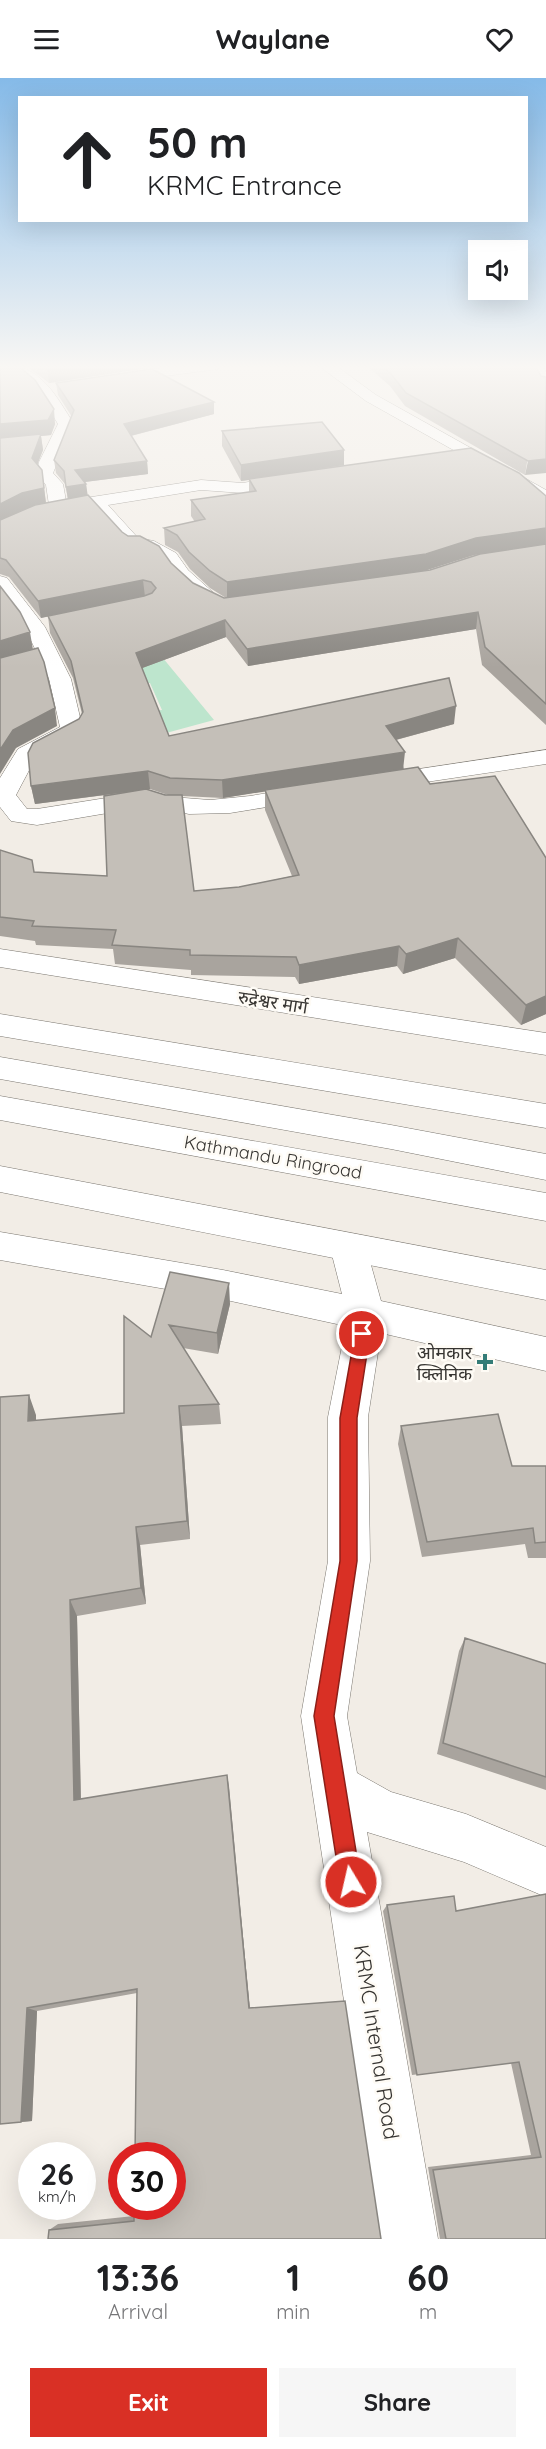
<!DOCTYPE html>
<meta charset="utf-8">
<style>
body{margin:0;font-family:Quicksand,"Noto Sans Devanagari",sans-serif;background:#f6f6f6;color:#202124;height:100vh;display:flex;flex-direction:column;font-size:22px;white-space:nowrap}
*{box-sizing:border-box;margin:0}
p{font-size:20px;color:#757577}
.icon{flex:none;width:33px;height:33px;fill:none;stroke:currentColor;stroke-width:2;stroke-linecap:round;stroke-linejoin:round}
.map{position:relative;height:2161px;overflow:hidden}
.details{display:flex;flex-direction:column;background:#fff;flex:1}
.details>*{flex:none}
.banner{position:absolute;left:18px;top:18px;width:510px;height:126px;border-radius:0px;box-shadow:0 6px 24px #0002;background:#fff;color:#202124;overflow:hidden}
.buttons{position:absolute;left:468px;top:162px;display:grid;gap:12px}
.buttons a{display:grid;place-items:center;width:60px;height:60px;border-radius:0px;background:#fff;box-shadow:0 6px 24px #0002;font-size:30px}
.speed{position:absolute;left:18px;top:2064px;display:flex;gap:12px;font-size:30px;font-weight:700;text-align:center}
.speed>*{display:grid;place-content:center;width:78px;height:78px;border-radius:50%;background:#fff;box-shadow:0 6px 24px #0002;line-height:1}
.speed small{font-size:15px;font-weight:400}
.speed .limit{border:9px solid #d22;background:#fff;color:#111}
.pin{position:absolute;display:grid;place-items:center;width:51px;height:51px;color:#fff;margin:-26px;border:3px solid #fff;border-radius:50%;box-shadow:0 2px 6px #0007}
.me{position:absolute;width:66px;margin:-33px;rotate:351deg;stroke-linejoin:round;filter:drop-shadow(0 0 4px #0008)}
.turn{display:flex;align-items:center;gap:21px;height:126px;padding:0 30px;font-size:27px}
.turn .icon{width:78px;height:78px;stroke-width:2.5}
.turn b{display:block;font-size:42px;line-height:51px}
.eta{display:flex;justify-content:space-evenly;align-items:center;height:102px;text-align:center}
.eta b{font-size:36px;font-weight:700;line-height:42px}
.button{display:flex;gap:12px;margin-top:auto;padding:12px 30px}
.button a{flex:1;height:69px;border-radius:0px;background:#d93025;color:#fff;font-size:24px;font-weight:700;line-height:69px;text-align:center}
.button a+a{background:#f6f6f6;color:#202124}
header{display:flex;justify-content:space-between;align-items:center;height:78px;padding:0 30px;background:#fff;font-size:27px;font-weight:700}
.map>svg:first-child{display:block}
</style>
<header><svg class="icon" aria-label="menu" viewBox="0 0 24 24"><path d="M4 6h16M4 12h16M4 18h16"/></svg>Waylane<svg class="icon" aria-label="heart" viewBox="0 0 24 24"><path d="M12 20l-8-8c-3-5 5-10 8-4 3-6 11-1 8 4z"/></svg></header>
<div class="map">
<svg width="546" height="2161" viewBox="0 0 546 2161">
<rect width="100%" height="100%" fill="#f2ede6"/>
<path fill="#bde5cd" d="M153,568L214,642L144,661L134,636L162,632L150,605L89,612Z"/>
<g fill="none" stroke-linecap="round" stroke-linejoin="round">
<g stroke="#7b7770" stroke-width="1">
<path id="street" d="M4,287C41,287 56,318 74,346L53,395L63,406L66,423L201,402L243,405L292,396L298,397L301,401L298,405L243,415L201,412L108,427L138,460L154,463L176,475L188,492L216,517L219,521L216,525H202L174,500L162,483L142,472L125,469L91,430L38,441L0,458V446L26,433L49,427L46,407L36,396L39,384L58,346L39,315Z
M182,287H225L218,291L113,305L106,301L113,297Z
M318,287H335L376,317L546,412V424L366,323Z
M528,287H542L546,294V311L541,310Z
M0,498L7,500L45,549L71,601L83,652L80,657L35,681L16,717L27,731H37L150,713L172,719L210,722L250,718L310,708L319,710L322,715L319,720L310,722L230,735L189,736L149,728L37,747L11,743L0,729V700L18,671L60,649L49,601L42,585L0,596V583L36,573L25,550L0,517Z
M546,672V686L379,711L370,709L367,704L370,699L379,697Z
M0,871L546,955V977L0,889Z
M0,1154L223,1192L342,1216L330,1169L336,1159L348,1155L360,1159L366,1169L381,1223L546,1259V1293L381,1255L368,1339L370,1483L347,1638L357,1695L391,1714L466,1736L546,1769V1819L464,1784L367,1754L438,2161H380L301,1638L328,1483V1339L346,1248L217,1220L0,1182Z"/>
</g>
<g stroke="#7b7770" stroke-width="1">
<path id="primary" d="M0,936L546,1026V1050L0,958Z
M0,1088L546,1192V1222L0,1114Z"/>
</g>
<g stroke="#7b7770" stroke-width="1">
<path id="highway" d="M0,979L391,1047L546,1076V1102L391,1071L0,1001Z
M0,1018L546,1115V1143L0,1042Z"/>
</g>
<use href="#street" fill="#fff" fill-rule="evenodd"/>
<use href="#primary" fill="#fff" fill-rule="evenodd"/>
<use href="#highway" fill="#fff" fill-rule="evenodd"/>
</g>
<path fill="#a9a49e" fill-rule="evenodd" d="M0,287L55,346L51,357L41,358L43,372L37,387L42,392L46,425L68,421L65,406L56,395L54,382L72,339L58,317L56,305L214,336L131,358L147,383L148,396L84,404L86,406L87,417L122,454L171,485L193,505L224,520H226L210,510L190,491L178,474L165,467L164,450L195,444L191,438V422L249,414V402L241,403L222,368V353L344,372V387L546,418V647L482,587L476,551L248,588L226,559L142,590L169,658L454,646L396,662L404,691L546,936L521,947L455,880L403,896L397,888L299,906L295,899L191,897V892L115,886L113,871L36,867L35,863L0,858V772L34,794L107,798L129,714L35,726L31,708L82,636L73,600L50,555L48,538L41,540L9,499L0,496ZM478,476L430,492H427L474,477ZM147,711H150L168,717H165ZM265,713V732L292,798L239,809L194,813L182,718L223,720Z
M25,287H167L49,305Z
M366,287H535L541,298L525,397L405,328L390,308Z
M170,1194L230,1226L218,1276L183,1270L219,1326L221,1346L182,1348L190,1461L140,1467L146,1526L77,1538L81,1721L227,1697L250,1930L381,2161L49,2152L58,2146L134,2138L137,1915L37,1933L32,2043L0,2046L36,1337V1343L124,1335L151,1259Z
M401,1348L512,1388H546V1480H528L525,1466L422,1479L398,1366Z
M465,1560L546,1586V1712L437,1676L459,1573Z
M546,1816V2161H440L428,2089L531,2077L511,1985L412,1997L383,1833L387,1827L456,1833Z"/>
<path fill="#898681" d="M67,287H167L49,305L47,290Z
M214,324V336L126,359L124,346Z
M54,331L55,346L51,357L41,358L43,372L34,395L0,361V346Z
M344,372V387L241,403V387Z
M546,381V395L525,397L528,383Z
M147,383L148,396L77,405L75,392Z
M86,406L88,419L68,422L66,409Z
M44,410L46,426L25,431L0,443V426L22,415Z
M546,450V466L474,477L424,493L227,521V504L476,460Z
M143,502L145,519L41,540L38,523Z
M478,534L476,551L248,588L247,571Z
M225,542L226,559L137,592L136,575Z
M30,554L33,572L0,581V563Z
M456,628L454,646L384,665L386,648Z
M55,630L57,648L16,670L0,696V672L13,652Z
M405,674L403,692L223,720L222,702Z
M148,693L150,711L35,726L31,708Z
M458,860L455,880L403,896L406,876Z
M399,868L397,888L299,906V887Z
M546,918V936L521,947L526,927Z
M229,1205L230,1226L218,1276L217,1255Z
M29,1317L36,1337V1363L28,1343Z
M179,1328L182,1348L190,1461L187,1443Z
M136,1449L140,1467L146,1526L141,1510Z
M70,1522L77,1538L81,1732L74,1722Z
M227,1697L229,1708L250,1933L249,1930Z
M27,1930L37,1933L32,2043L21,2044Z"/>
<path fill="#c4bfb8" stroke="#898681" stroke-width="1.5" d="M0,287H17L35,302L54,331L48,342L0,346Z
M43,287H67L47,290Z
M381,287H535L541,298L546,299V381L528,383L406,315L391,296Z
M152,291L214,324L124,346L147,383L75,392L86,406L66,409L64,393L54,382L74,332L56,305Z
M322,344L344,372L241,387L222,353Z
M41,356L32,380L42,392L44,410L22,415L0,426V360Z
M471,370L519,395L546,418V450L476,460L426,476L227,504L210,493L189,474L177,457L164,450L205,441L191,422L256,413L249,401Z
M88,417L122,454L128,458H140L159,468L171,485L193,505L224,520L430,492L480,476L546,466V626L485,569L478,534L247,571L225,542L136,575L169,658L449,600L456,628L386,648L405,674L222,702L170,700L148,693L31,708L28,675L33,665L79,641L83,634L71,583L48,538L144,518L152,515L156,510L151,504L143,502L38,523L6,482L0,480V442L35,427Z
M0,508L20,534L30,554L0,563Z
M38,570L44,584L55,630L13,652L0,672V580Z
M418,689L430,706L495,698L546,780V918L526,927L458,860L406,876L399,868L299,887L296,879L190,877V872L112,867L116,852L32,848L34,843L0,839V772L32,782L34,794L107,798L104,718L146,711L165,717H182L194,813L239,809L299,797L265,712Z
M170,1194L229,1205L217,1255L169,1247L219,1326L179,1328L187,1443L136,1449L141,1510L70,1522L74,1722L227,1697L249,1930L345,1923L381,2161H48L49,2152L134,2143V2128H172V2078H135L137,1911L27,1930L21,2044L0,2046V1319L29,1317L28,1343L124,1335V1238L151,1259Z
M498,1336L512,1388H546V1464L535,1465L533,1450L427,1464L401,1348Z
M465,1560L546,1586V1699L443,1665Z
M546,1816V2161H446L433,2092L541,2079L519,1984L417,1997L387,1827L454,1818L456,1833Z"/>
<linearGradient id="sky" x2="0" y2="1"><stop stop-color="#85bae8"/><stop offset="0.49" stop-color="#f9f7f4"/><stop offset="1" stop-color="#f9f7f4" stop-opacity="0"/></linearGradient>
<rect width="546" height="590" fill="url(#sky)"/>
<path fill="#d93025" stroke="#8d1f18" stroke-width="1.5" d="M362,1250L368,1252L370,1256L357,1340V1483L334,1638L361,1804L358,1811L351,1814L343,1811L340,1804L314,1638L340,1483V1340L355,1256L357,1252Z"/>
<path fill="#347c77" stroke="#fefbf5" stroke-width="2" d="M482 1275h6v6h6v6h-6v6h-6v-6h-6v-6h6z"/>
<g text-anchor="middle" dominant-baseline="central" stroke-width="5" stroke-linejoin="round" paint-order="stroke">
<g font-size="18" fill="#363431" stroke="#fefbf5">
<text transform="translate(273 924) rotate(9)">रुद्रेश्वर मार्ग</text>
<text transform="translate(273 1079) rotate(10)">Kathmandu Ringroad</text>
</g>
<g font-size="18" fill="#363431" stroke="#fefbf5" text-anchor="end">
<text x="472" y="1274">ओमकार<tspan x="472" dy="21">क्लिनिक</tspan></text>
</g>
<g font-size="21" fill="#363431" stroke="#fefbf5">
<text transform="translate(377 1964) rotate(81)">KRMC Internal Road</text>
</g>
</g>
</svg>
<div class="buttons">
<a><svg class="icon" aria-label="sound" viewBox="0 0 24 24"><path d="M4 9h4l5-4v14l-5-4H4zM17 9q2 3 0 6"/></svg></a>
</div>
<div class="speed"><div>26<small>km/h</small></div><div class="limit">30</div></div>
<div class="pin" style="left:362px;top:1256px;background:#d93025"><svg class="icon" aria-label="arrive" viewBox="0 0 24 24"><path d="M6 21V4h12l-3 4 3 4H6"/></svg></div>
<svg class="me" style="left:351px;top:1804px" viewBox="-20 -20 40 40"><circle r="17" fill="#d93025" stroke="#fff" stroke-width="3"/><path d="M0-11L8 9 0 5-8 9z" fill="#fff"/></svg>
<div class="banner">
<div class="turn"><svg class="icon" aria-label="ahead" viewBox="0 0 24 24"><path d="M12 20V5M6 11l6-6 6 6"/></svg><div><b>50 m</b>KRMC Entrance</div></div>
</div>
</div>
<section class="details">
<div class="eta">
<div><b>13:36</b><p>Arrival</p></div>
<div><b>1</b><p>min</p></div>
<div><b>60</b><p>m</p></div>
</div>
<div class="button"><a>Exit</a><a>Share</a></div>
</section>
